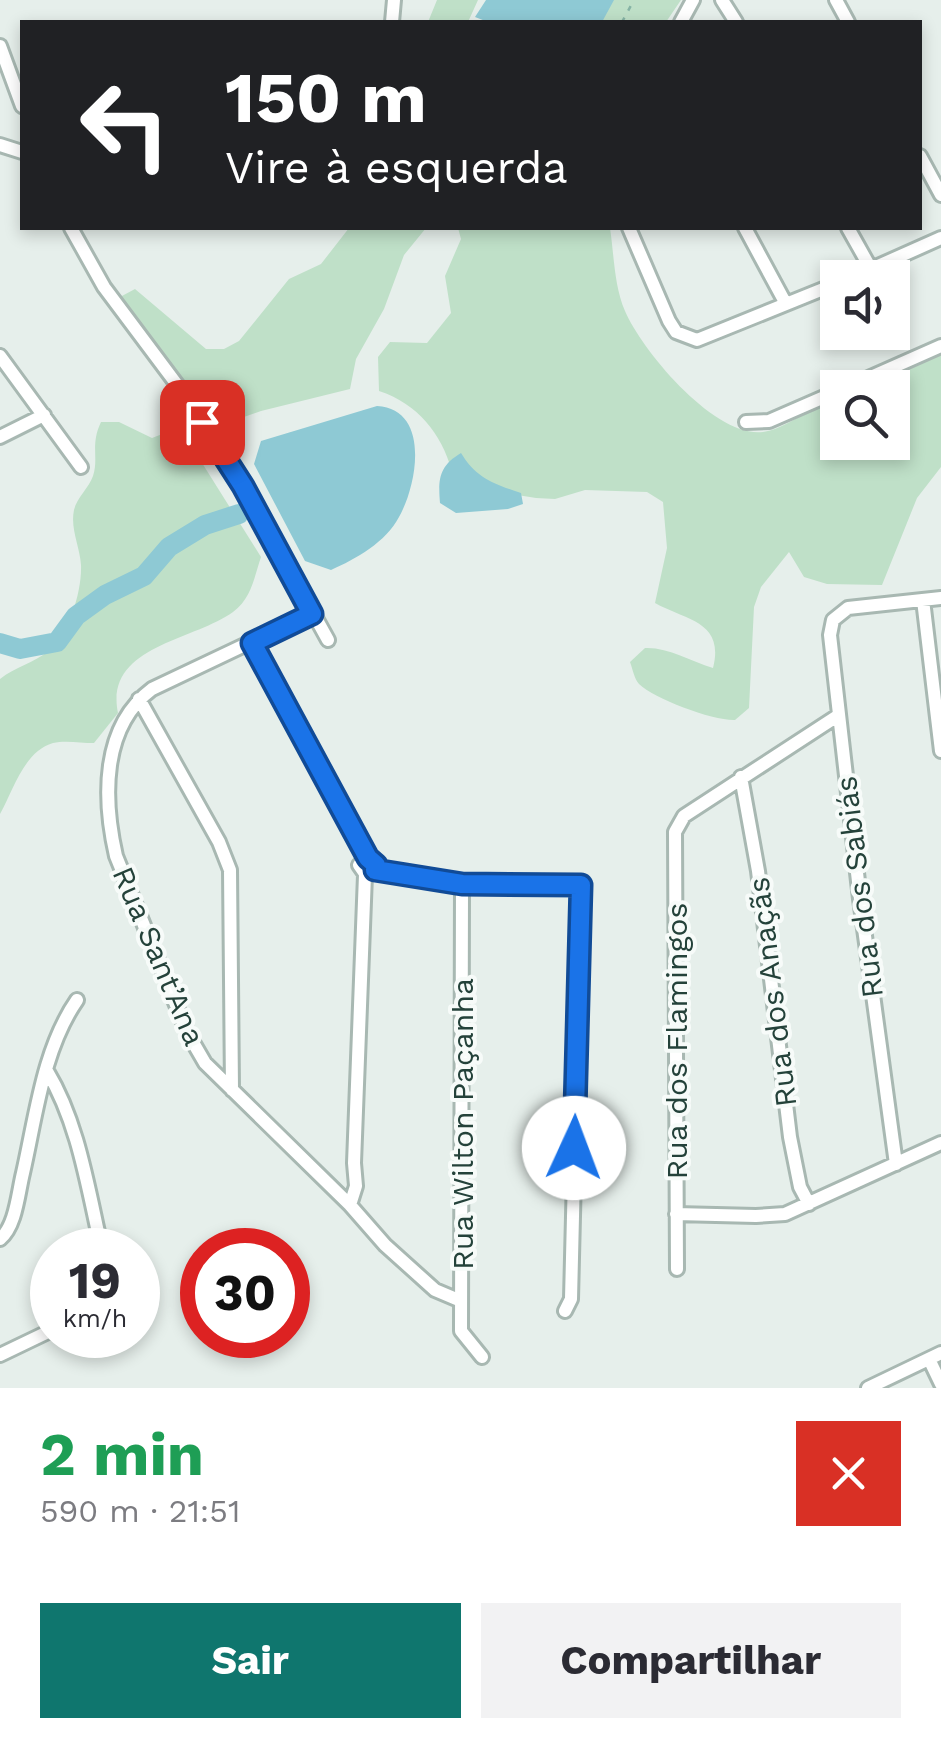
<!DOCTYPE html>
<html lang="pt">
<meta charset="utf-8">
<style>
body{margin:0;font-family:"Work Sans",sans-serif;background:#f2f2f3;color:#2b2b33;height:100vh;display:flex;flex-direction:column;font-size:38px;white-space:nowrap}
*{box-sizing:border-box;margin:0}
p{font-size:32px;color:#7c7c81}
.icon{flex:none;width:55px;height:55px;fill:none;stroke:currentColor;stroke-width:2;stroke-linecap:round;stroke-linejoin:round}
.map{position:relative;height:1388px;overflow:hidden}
.side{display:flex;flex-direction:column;background:#fff;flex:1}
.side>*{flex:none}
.hud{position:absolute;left:20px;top:20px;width:902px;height:210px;border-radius:0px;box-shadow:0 5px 15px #0003;background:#202124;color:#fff;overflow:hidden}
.controls{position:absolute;left:820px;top:260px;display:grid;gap:20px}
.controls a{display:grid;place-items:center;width:90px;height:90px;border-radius:0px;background:#fff;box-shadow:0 5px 15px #0003;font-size:50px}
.speed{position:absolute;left:30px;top:1228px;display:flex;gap:20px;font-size:50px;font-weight:700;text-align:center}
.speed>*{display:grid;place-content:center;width:130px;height:130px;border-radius:50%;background:#fff;box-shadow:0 5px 15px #0003;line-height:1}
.speed small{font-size:25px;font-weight:400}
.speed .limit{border:15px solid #d22;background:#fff;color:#111}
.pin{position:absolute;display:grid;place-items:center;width:85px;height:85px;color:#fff;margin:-42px;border-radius:20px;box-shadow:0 5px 15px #0006}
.me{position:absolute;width:110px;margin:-55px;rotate:2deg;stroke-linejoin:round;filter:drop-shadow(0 0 8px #0008)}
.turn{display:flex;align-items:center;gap:35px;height:210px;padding:0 40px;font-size:45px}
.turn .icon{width:130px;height:130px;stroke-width:2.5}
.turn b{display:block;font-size:70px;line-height:85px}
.round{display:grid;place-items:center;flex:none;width:105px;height:105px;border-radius:0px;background:#f2f2f3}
.overview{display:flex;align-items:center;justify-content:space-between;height:170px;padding:0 40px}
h1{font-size:60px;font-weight:700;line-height:75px;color:#1e9e55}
.cta{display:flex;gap:20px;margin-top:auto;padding:20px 40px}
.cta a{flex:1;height:115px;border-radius:0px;background:#0f766e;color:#fff;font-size:40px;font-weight:700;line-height:115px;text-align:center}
.cta a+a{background:#f2f2f3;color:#2b2b33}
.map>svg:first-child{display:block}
</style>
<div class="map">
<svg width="941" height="1388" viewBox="0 0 941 1388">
<rect width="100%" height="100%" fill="#e6efeb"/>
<path fill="#bfe0c8" d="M437,0H478L468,22H428Z
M566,0H681L666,22H565Z
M349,228H426L404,255L384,309L356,359L350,389L261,411L221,425L150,342L142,324L128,313L120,297L135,289L206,349H224L239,341L289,279L321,264Z
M458,228H610C614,254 614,286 625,311C642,351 715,438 763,432C783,430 817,405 837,395L838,442H892V388L852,387L941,342V467L917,498L882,585L827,584L804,577L789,552L761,587L754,607L749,708L735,720C714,721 654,699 639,684C634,678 633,670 630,662L645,648C668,647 690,661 713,668C725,621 685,620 655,603L667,548L663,502L647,492L585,490L555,499L536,498L487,490L452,471C441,433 418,404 379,391L378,357L390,342L427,343L451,313L445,276L461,239Z
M101,422H119L152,438L170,431L187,439L261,557C254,577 252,598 233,612C193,641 104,646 118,713L94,743C81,743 65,740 53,743C24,751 13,791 0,814V679C15,667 34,663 48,651C69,634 82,592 81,565C80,547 70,529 74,510C77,497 89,488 93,476C99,458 90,445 101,422Z"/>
<path fill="#8ec9d4" d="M486,0H614L602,22H488L475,17Z
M377,406C430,409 418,483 399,517C386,542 356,559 331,570L305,561L254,464L261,441Z
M461,453C476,478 494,484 521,493L523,504L508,509L456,513L440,503C438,479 439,466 461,453Z"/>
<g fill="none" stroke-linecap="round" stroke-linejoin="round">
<path stroke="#8ec9d4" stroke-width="20" d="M0,643L20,649L57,642L76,616L105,595L144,576L169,547L205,525L239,514"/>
<g stroke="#a8b8b2" stroke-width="18">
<path id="minor" d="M722,0L736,22
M836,0L848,22
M392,22L394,0
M681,22L693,0
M0,46L22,106
M0,145L22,152
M920,156L941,195
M71,228L104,287L181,390L243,486L328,640
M629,228L669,321L676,332L697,340L838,283
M745,228L786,304
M848,228L871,269
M851,278L941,238
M0,356L81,467
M846,388L941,346
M746,422L769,421L838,391
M0,437L44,415
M923,600L941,751
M312,613L152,689C101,727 103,799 116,856L187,1032L205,1063L350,1205L385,1245L435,1290L461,1301
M252,643L368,859L374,862V872L366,875L359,865L368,859
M139,699L219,842L230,870L232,1090
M741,777L758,871L790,1137L800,1187L809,1204
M375,870L462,884L581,885L571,1299L565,1311
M462,884L461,1331L482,1357
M47,1071C79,1124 88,1190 102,1250
M896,1164L860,899L830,635L833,620L848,608L941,598
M350,1205L356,1186L354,1163L365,875
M676,1214L756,1216L785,1214L941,1143
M0,1239C16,1226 18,1193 23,1173C36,1116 43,1049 77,1000
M677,1269L675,832L684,816L839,715
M0,1355L52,1330
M929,1359L941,1384
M868,1388L941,1353"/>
</g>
<path stroke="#86b3a5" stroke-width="2.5" stroke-dasharray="5 8" stroke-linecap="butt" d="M622,22L634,0"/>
<use href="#minor" stroke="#fff" stroke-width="12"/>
</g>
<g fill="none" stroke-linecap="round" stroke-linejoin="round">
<g stroke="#114b97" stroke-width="25">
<path id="route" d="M202,422L243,486L312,614L252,643L368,858L376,865L375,870L462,884L581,885L574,1148"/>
</g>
<use href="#route" stroke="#1a73e8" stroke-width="18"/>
</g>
<g text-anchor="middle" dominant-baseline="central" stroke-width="8" stroke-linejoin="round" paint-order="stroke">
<g font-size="30" fill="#24423a" stroke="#f7fbf9">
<text transform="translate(859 887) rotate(-97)">Rua dos Sabiás</text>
<text transform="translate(159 956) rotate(67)">Rua Sant’Ana</text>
<text transform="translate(772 992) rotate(-97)">Rua dos Anaçãs</text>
<text transform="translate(676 1041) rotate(-90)">Rua dos Flamingos</text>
<text transform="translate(462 1124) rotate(-90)">Rua Wilton Paçanha</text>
</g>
</g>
</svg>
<div class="controls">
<a><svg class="icon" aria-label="sound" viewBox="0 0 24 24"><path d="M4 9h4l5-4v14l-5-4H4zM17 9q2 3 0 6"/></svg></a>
<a><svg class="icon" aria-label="search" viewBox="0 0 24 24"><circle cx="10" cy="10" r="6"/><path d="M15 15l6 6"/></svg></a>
</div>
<div class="speed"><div>19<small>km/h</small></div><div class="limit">30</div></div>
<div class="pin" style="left:202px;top:422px;background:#d93025"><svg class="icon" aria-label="arrive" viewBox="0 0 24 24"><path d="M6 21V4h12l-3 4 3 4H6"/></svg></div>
<svg class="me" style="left:574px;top:1148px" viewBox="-20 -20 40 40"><circle r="19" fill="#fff"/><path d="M0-13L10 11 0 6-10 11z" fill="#1a73e8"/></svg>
<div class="hud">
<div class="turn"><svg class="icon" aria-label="left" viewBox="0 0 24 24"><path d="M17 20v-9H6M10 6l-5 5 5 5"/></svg><div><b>150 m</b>Vire à esquerda</div></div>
</div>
</div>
<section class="side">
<div class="overview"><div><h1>2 min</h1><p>590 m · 21:51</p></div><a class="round" style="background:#d93025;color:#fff"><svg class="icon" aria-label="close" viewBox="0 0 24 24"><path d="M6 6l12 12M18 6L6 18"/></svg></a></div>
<div class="cta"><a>Sair</a><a>Compartilhar</a></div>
</section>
